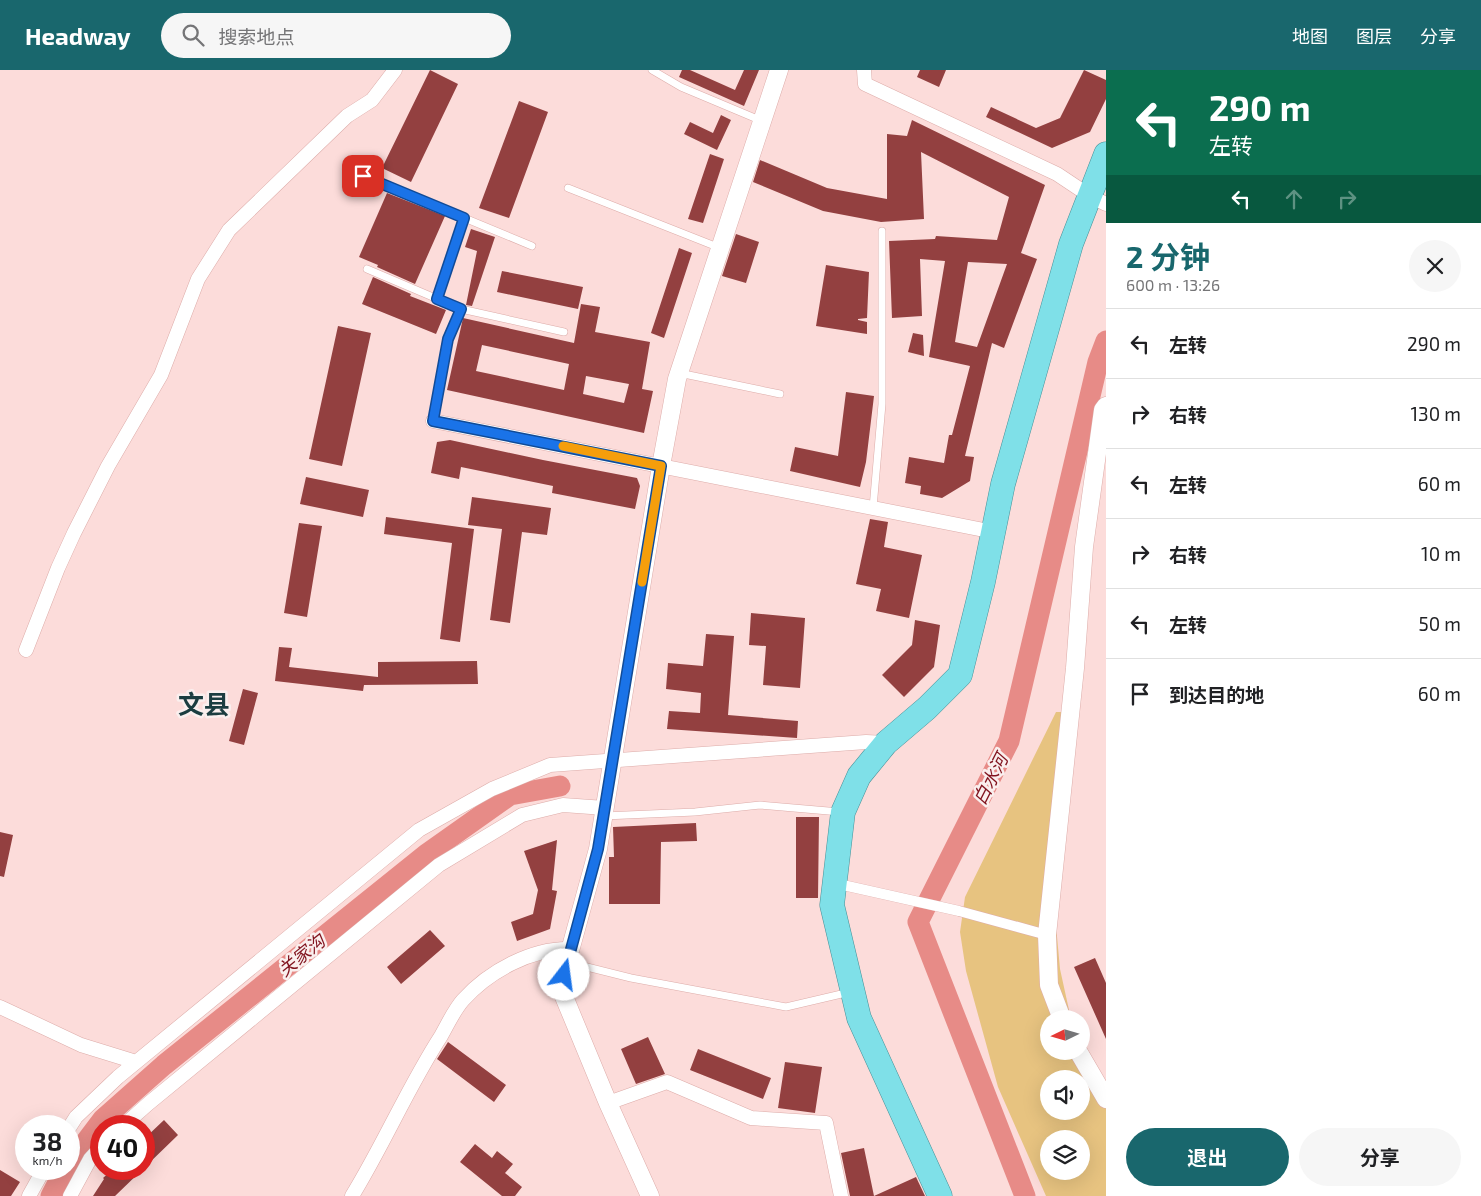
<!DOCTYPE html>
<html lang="zh">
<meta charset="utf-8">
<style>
body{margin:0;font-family:"Exo 2","Noto Sans SC",sans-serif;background:#f6f6f6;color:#202124;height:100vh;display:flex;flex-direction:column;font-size:19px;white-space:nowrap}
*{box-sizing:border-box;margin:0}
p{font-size:16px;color:#757577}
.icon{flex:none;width:28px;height:28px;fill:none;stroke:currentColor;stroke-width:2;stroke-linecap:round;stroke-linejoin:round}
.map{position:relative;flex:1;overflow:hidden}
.sheet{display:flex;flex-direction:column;background:#fff;width:375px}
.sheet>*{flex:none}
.banner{background:#0b6e4f;color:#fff;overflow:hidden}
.needle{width:32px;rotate:265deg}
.controls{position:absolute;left:1040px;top:940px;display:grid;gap:10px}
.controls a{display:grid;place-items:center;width:50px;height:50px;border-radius:50%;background:#fff;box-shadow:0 5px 20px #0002;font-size:25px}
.speed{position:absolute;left:15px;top:1045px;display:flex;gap:10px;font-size:25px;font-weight:700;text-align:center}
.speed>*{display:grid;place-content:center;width:65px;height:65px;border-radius:50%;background:#fff;box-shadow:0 5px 20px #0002;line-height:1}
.speed small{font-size:12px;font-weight:400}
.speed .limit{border:8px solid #d22;background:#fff;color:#111}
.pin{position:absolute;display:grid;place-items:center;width:42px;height:42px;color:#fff;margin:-21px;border-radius:10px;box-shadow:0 2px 8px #0006}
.me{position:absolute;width:55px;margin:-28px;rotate:15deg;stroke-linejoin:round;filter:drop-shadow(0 0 4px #0008)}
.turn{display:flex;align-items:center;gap:18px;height:105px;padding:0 20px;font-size:22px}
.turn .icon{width:65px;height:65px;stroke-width:2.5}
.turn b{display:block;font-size:35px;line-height:42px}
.lanes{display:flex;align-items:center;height:48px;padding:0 20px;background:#0003;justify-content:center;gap:25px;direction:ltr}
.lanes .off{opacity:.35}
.round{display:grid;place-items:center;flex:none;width:52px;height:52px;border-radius:26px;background:#f6f6f6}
.overview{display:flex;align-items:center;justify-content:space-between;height:85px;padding:0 20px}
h1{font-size:30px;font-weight:700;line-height:38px;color:#19676d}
.button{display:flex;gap:10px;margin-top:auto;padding:10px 20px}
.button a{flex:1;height:58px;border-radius:30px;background:#19676d;color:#fff;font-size:20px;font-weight:700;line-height:58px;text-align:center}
.button a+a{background:#f6f6f6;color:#202124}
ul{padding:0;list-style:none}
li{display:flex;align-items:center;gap:15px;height:70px;padding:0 20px;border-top:1px solid #e0e0e0}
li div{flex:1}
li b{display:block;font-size:19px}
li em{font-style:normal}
header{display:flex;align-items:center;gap:30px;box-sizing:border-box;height:70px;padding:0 25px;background:#19676d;color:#fff}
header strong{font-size:24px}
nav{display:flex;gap:28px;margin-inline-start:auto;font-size:18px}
.search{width:350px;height:45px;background:#f6f6f6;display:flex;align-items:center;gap:12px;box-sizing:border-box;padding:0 18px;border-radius:28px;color:#757577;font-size:19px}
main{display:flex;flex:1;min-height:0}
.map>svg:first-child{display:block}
</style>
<header>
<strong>Headway</strong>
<div class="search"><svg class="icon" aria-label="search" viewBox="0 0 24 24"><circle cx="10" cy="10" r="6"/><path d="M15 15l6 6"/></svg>搜索地点</div>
<nav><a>地图</a><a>图层</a><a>分享</a></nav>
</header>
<main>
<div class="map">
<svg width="1106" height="1126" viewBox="0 0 1106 1126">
<rect width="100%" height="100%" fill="#fcdcda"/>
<path fill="#e7c380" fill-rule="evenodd" d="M1056,642H1073L1053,823L1060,899L1071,949H1049V981H1081V977L1106,1039V1126H1046L998,1017L966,901L960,862L965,827ZM1049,1009H1081V1041H1049ZM1049,1069H1081V1101H1049Z"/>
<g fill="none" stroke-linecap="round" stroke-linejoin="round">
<path stroke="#e78b87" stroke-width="21" d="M69,1094L103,1049L164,995L428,783L510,725L560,716
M51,1126L65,1099
M1025,1126L918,852L1009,671L1098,292L1106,271"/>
</g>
<path fill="#934040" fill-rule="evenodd" d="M430,0L458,14L411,112L382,98Z
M682,0H690L735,20L744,0H759L744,36L679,7Z
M920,0H946L939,17L917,7Z
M1084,0L1106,10V29L1090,62L1052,78L986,47L991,37L1036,58L1060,48Z
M519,31L548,42L509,148L479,138Z
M721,45L731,50L717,80L684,64L690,52L713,63Z
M912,50L1045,115L1021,183L1037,189L1004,278L992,273L965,386L974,387L970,411L942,428L920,424L921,416L905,413L909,387L944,393L949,365H952L970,296L929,287L945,191L920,189L922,246L892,248L889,171L935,169L936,166L997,170L1009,127L921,82L924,149L881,152L823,141L753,112L760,90L827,118L887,129V64L907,66ZM968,192L1007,194L977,277L955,272Z
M710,84L724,89L703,153L688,149Z
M387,123L445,146L415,214L377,197L378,195L359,187Z
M471,159L495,167L472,236L466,235L477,181L465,177Z
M736,164L759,172L746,213L722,206Z
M679,178L692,183L664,268L651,263Z
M826,195L869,202L867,248L858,249V250L867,252V264L816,256Z
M502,201L583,217L578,239L497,222Z
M373,207L411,224L410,226L446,240L436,264L362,234Z
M581,234L600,237L595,262L650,272L642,319L653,321L644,363L447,320L463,248L574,273ZM482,275L569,294L564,320L476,301ZM586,306L629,314L624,333L583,324Z
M338,256L371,263L342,396L309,389Z
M913,263L923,265L924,286L908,282Z
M846,322L874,326L866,392L860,417L790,401L795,377L838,386Z
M450,370L543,390L637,408L640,416L635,439L552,423L553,416L461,397L459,409L431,403L437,372Z
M306,407L369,420L363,447L300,434Z
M472,427L551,438L547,465L522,462L510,553L490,550L502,459L468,455Z
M386,447L474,459L460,572L440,569L452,473L384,464Z
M870,449L888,452L884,477L922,485L909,548L876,541L881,519L856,514Z
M299,453L322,456L307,547L284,543Z
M751,543L805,548L800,618L763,615L766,576L749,575Z
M915,550L940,555L934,597L904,627L882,605L912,575Z
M706,564L734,566L728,645L798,651L797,668L667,659L669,641L700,643L701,623L666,619L668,593L703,596Z
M279,577L292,578L289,597L378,607V592L477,591L478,614L364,615L363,621L275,611Z
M243,619L258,623L244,675L229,671Z
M796,747H819L818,828H796Z
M696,753L697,771L661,772L660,834H609V787H614L613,757Z
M0,762L13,765L4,807L0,806Z
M557,770L552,820L557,821L550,859L517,871L511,852L533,844L538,820L524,781Z
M430,860L445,876L401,914L387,897Z
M1095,888L1106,913V969L1074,897Z
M648,967L665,1004L636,1014L621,979Z
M448,972L506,1015L494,1032L437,989Z
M698,979L771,1008L763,1029L690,1000Z
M785,992L822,997L815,1043L778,1038Z
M164,1050L178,1065L144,1098V1069Z
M475,1074L492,1088L497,1081L513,1094L505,1103L522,1117L515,1126H502L460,1092Z
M864,1078L874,1126L916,1107L925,1126H850L841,1083Z
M113,1099H143L115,1126H93L104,1109L103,1108Z
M0,1100L20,1112L11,1126H0Z"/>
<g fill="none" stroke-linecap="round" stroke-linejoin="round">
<g stroke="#ddaca9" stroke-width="8">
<path id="service" d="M652,0L681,17L762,51
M346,99L532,176
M568,118L720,178
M367,199L461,239L564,262
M437,229L465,148
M679,303L780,324
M433,351L448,269L461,239
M873,438L882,334V161
M604,746L695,742L760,735L840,742
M567,892L631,908L786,937L850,922"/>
</g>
<g stroke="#ddaca9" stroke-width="11">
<path id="pedestrian" d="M834,813L959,841L1047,865"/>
</g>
<g stroke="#ddaca9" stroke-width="15">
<path id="minor" d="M864,0L865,14L1057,104L1090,126L1106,134
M433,351L994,462
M26,580L58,498L74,463L108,396L161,305L198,209L229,160L347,46L372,30L395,0
M0,937L81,975L136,992
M608,1033L667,1012L751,1048L826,1053L841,1126
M123,1056L149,1033L439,795L522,745L563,735L605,738
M69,1058L76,1047L118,1007L419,760L492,719L550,695L866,672L886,673
M29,1126L44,1099
M70,1126L90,1089L101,1077
M352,1126C384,1074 408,1017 441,966C448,954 454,940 463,930C489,901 532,878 570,879"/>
</g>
<g stroke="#ddaca9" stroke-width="19">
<path id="tertiary" d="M1062,949L1049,915L1047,865L1075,598L1084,477L1103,340L1106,336
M1078,981L1106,1029
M650,1126L608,1033L560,917L598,779L661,396L677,309L779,0"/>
</g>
<g stroke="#489097" stroke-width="25">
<path id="trunk" d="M940,1126L859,948L832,835L843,742L859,706L886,673L927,638L960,605L983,512L1003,414L1071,174L1106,84"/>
</g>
<use href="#service" stroke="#fff" stroke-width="7"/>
<use href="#pedestrian" stroke="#fff" stroke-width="10"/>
<use href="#minor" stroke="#fff" stroke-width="14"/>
<use href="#tertiary" stroke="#fff" stroke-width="18"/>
<use href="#trunk" stroke="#7fe0e8" stroke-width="24"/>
</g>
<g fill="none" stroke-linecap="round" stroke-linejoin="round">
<g stroke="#114b97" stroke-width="12">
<path id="route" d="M363,106L464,148L437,229L461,239L448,269L433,351L661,396L598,779L564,905"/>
</g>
<use href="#route" stroke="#1a73e8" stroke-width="9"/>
<path stroke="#f59e0b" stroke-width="9" d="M563,376L661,396L642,512"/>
</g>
<g text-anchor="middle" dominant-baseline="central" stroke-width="5" stroke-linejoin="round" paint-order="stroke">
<g font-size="18" font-style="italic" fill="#81131e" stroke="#faefee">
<text transform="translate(990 709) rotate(-63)">白水河</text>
<text transform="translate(301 885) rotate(-39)">关家沟</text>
</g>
<g font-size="26" font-weight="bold" fill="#1b3d40" stroke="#faefee">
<text x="204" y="633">文县</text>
</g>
</g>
</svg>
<div class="controls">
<a><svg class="needle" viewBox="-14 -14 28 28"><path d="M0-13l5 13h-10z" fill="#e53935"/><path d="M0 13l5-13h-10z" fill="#757577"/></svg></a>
<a><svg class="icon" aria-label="sound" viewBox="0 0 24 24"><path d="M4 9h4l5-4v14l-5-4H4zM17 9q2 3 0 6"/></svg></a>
<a><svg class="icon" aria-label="layers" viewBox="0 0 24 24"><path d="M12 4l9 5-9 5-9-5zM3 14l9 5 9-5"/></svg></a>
</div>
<div class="speed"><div>38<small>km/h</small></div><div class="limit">40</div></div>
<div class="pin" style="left:363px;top:106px;background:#d93025"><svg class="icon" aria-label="arrive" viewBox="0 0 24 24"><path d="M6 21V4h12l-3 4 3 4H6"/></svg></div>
<svg class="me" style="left:564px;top:905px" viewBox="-20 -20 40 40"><circle r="19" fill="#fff"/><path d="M0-13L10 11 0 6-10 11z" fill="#1a73e8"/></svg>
</div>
<section class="sheet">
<div class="banner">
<div class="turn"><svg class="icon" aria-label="left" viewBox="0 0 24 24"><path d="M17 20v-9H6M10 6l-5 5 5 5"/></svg><div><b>290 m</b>左转</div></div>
<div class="lanes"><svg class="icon" aria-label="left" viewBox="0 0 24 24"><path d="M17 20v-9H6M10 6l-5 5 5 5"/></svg><svg class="icon off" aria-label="ahead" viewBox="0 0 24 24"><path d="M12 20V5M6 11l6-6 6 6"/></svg><svg class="icon off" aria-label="right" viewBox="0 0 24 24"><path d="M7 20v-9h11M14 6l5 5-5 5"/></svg></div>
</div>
<div class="overview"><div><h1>2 分钟</h1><p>600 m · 13:26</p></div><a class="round"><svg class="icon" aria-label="close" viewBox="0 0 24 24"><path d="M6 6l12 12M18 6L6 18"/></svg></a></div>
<ul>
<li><svg class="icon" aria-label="left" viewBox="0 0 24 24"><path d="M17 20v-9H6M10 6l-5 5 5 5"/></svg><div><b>左转</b></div><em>290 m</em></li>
<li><svg class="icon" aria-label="right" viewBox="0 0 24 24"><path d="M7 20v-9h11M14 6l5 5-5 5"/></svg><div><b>右转</b></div><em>130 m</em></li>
<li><svg class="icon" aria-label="left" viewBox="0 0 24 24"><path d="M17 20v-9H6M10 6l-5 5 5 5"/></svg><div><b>左转</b></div><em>60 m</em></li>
<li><svg class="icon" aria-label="right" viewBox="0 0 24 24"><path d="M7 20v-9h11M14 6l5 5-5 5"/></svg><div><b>右转</b></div><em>10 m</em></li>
<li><svg class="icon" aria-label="left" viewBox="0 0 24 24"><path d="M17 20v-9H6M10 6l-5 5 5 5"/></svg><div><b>左转</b></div><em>50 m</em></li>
<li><svg class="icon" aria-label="arrive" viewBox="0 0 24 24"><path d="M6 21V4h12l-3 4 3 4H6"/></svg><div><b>到达目的地</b></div><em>60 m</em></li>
</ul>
<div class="button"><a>退出</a><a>分享</a></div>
</section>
</main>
